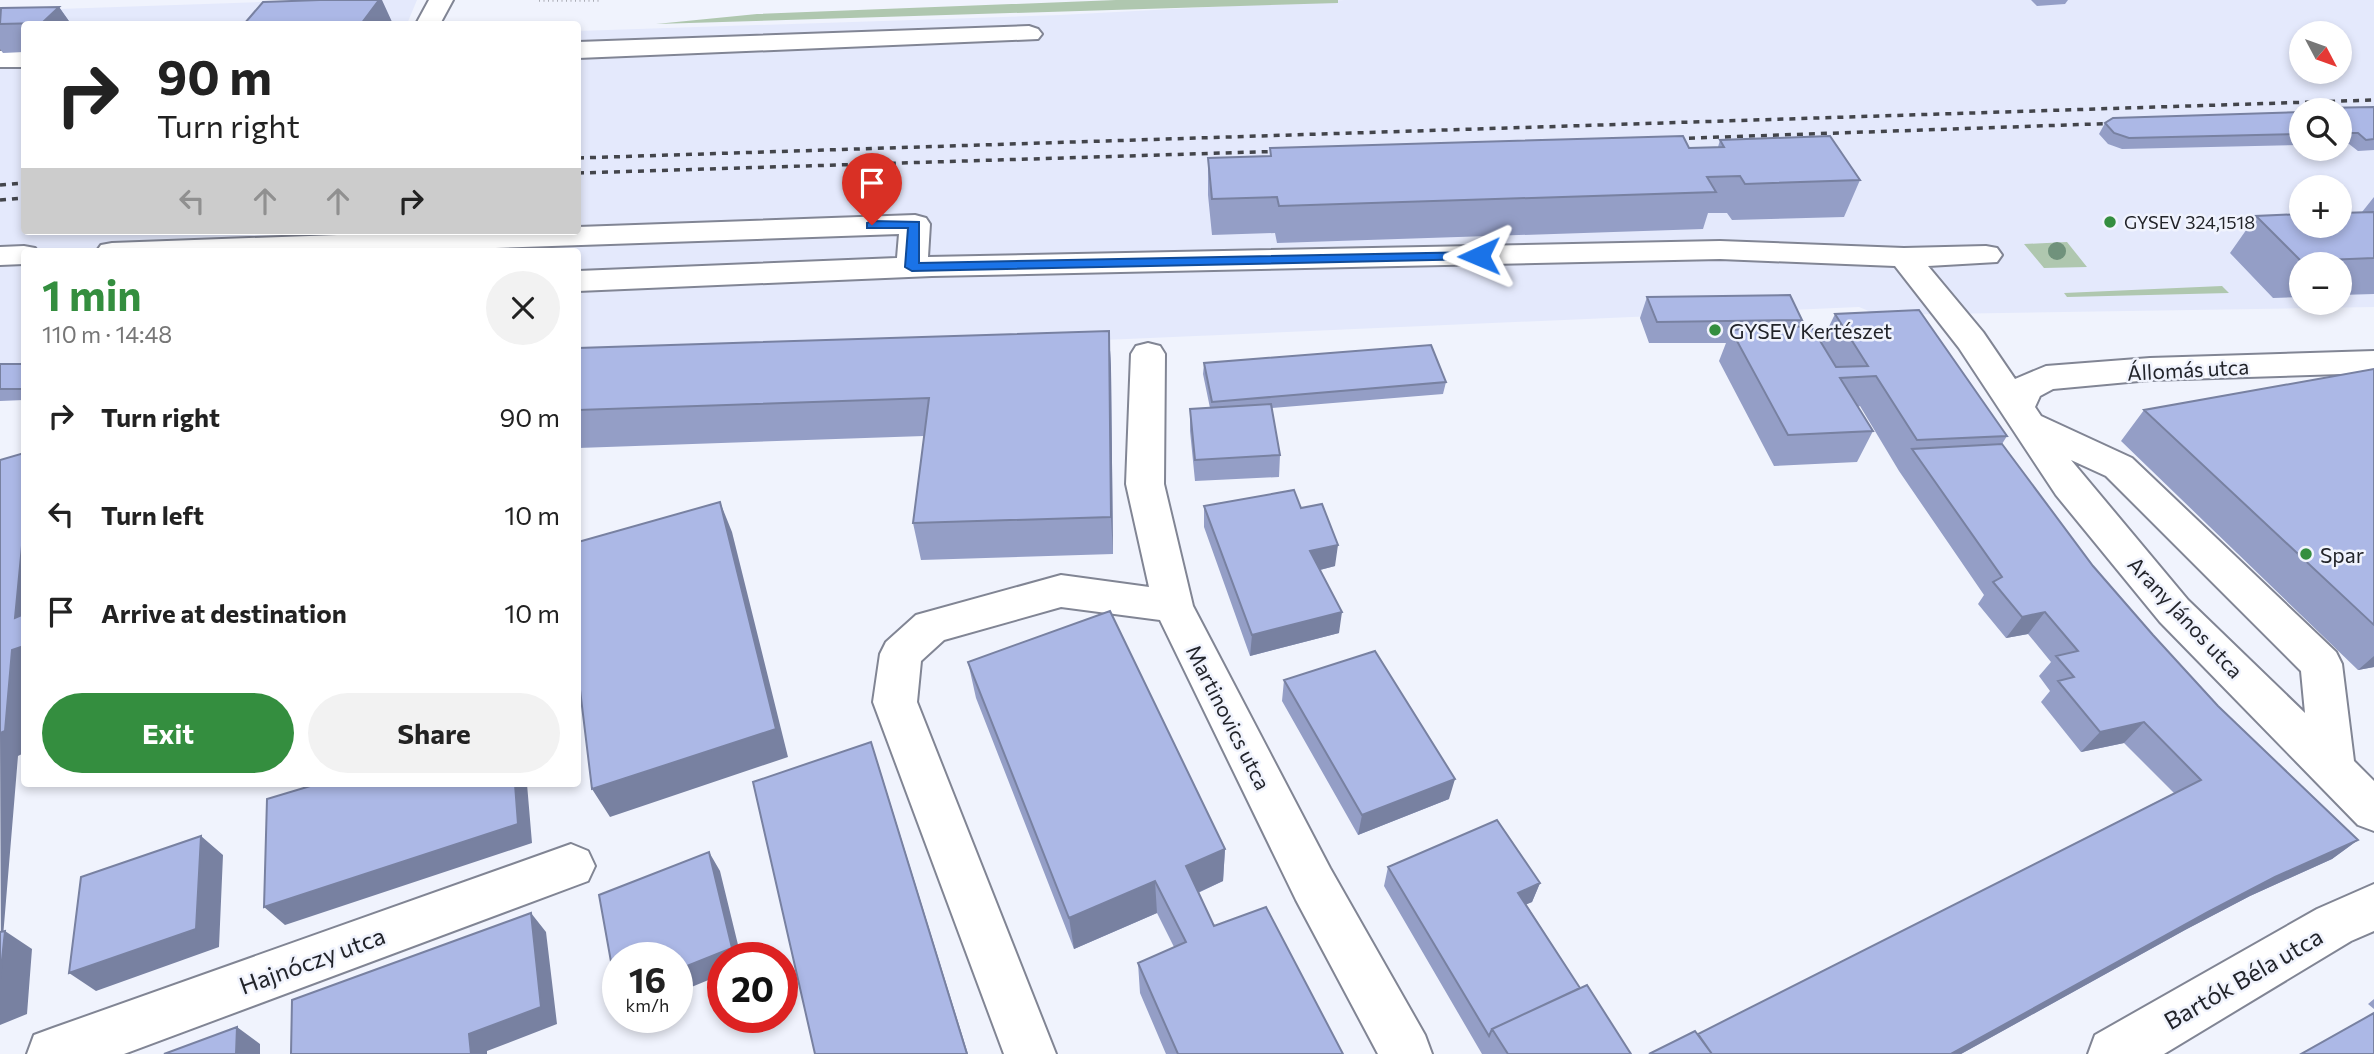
<!DOCTYPE html>
<meta charset="utf-8">
<style>
body{margin:0;font-family:Commissioner,sans-serif;background:#f2f2f2;color:#222;height:100vh;display:flex;flex-direction:column;font-size:26px;white-space:nowrap}
*{box-sizing:border-box;margin:0}
p{font-size:23px;color:#767676}
.icon{flex:none;width:38px;height:38px;fill:none;stroke:currentColor;stroke-width:2;stroke-linecap:round;stroke-linejoin:round}
.map{position:relative;flex:1;overflow:hidden}
.side{position:absolute;left:21px;top:248px;width:560px;height:539px;display:flex;flex-direction:column;background:#fff;border-radius:7px;box-shadow:0 4px 10px #0003}
.side>*{flex:none}
.banner{position:absolute;left:21px;top:21px;width:560px;height:214px;border-radius:7px;box-shadow:0 4px 10px #0003;background:#fff;color:#222;overflow:hidden}
.needle{width:46px;rotate:131deg}
.tools{position:absolute;left:2289px;top:21px;display:grid;gap:14px}
.tools a{display:grid;place-items:center;width:63px;height:63px;border-radius:50%;background:#fff;box-shadow:0 4px 10px #0003;font-size:35px}
.speed{position:absolute;left:602px;top:942px;display:flex;gap:14px;font-size:35px;font-weight:700;text-align:center}
.speed>*{display:grid;place-content:center;width:91px;height:91px;border-radius:50%;background:#fff;box-shadow:0 4px 10px #0003;line-height:1}
.speed small{font-size:18px;font-weight:400}
.speed .limit{border:10px solid #d22;background:#fff;color:#111}
.pin{position:absolute;display:grid;place-items:center;width:60px;height:60px;color:#fff;margin:-72px -30px;border-radius:50% 50% 50% 0;rotate:-45deg;box-shadow:0 0 7px #0007}
.pin .icon{rotate:45deg}
.me{position:absolute;width:77px;margin:-38px;rotate:269deg;stroke-linejoin:round;filter:drop-shadow(0 0 5px #0008)}
.turn{display:flex;align-items:center;gap:24px;height:147px;padding:0 21px;font-size:32px}
.turn .icon{width:91px;height:91px;stroke-width:2.5}
.turn b{display:block;font-size:49px;line-height:60px}
.lanes{display:flex;align-items:center;height:66px;padding:0 21px;background:#0003;justify-content:center;gap:35px;direction:ltr}
.lanes .off{opacity:.35}
.round{display:grid;place-items:center;flex:none;width:74px;height:74px;border-radius:37px;background:#f2f2f2}
.head{display:flex;align-items:center;justify-content:space-between;height:119px;padding:0 21px}
h1{font-size:42px;font-weight:700;line-height:52px;color:#348e3f}
.button{display:flex;gap:14px;margin-top:auto;padding:14px 21px}
.button a{flex:1;height:80px;border-radius:42px;background:#348e3f;color:#fff;font-size:28px;font-weight:700;line-height:80px;text-align:center}
.button a+a{background:#f2f2f2;color:#222}
ul{padding:0;list-style:none}
li{display:flex;align-items:center;gap:21px;height:98px;padding:0 21px}
li div{flex:1}
li b{display:block;font-size:26px}
li em{font-style:normal}
.map>svg:first-child{display:block}
</style>
<div class="map">
<svg width="2374" height="1054" viewBox="0 0 2374 1054">
<rect width="100%" height="100%" fill="#f0f3fd"/>
<path fill="#e4e9fc" fill-rule="evenodd" d="M323,0H417L407,24H24V231H578V31L1060,15L1345,0H2374V307L1878,315L1859,307L578,363V252H24V388L0,389V11ZM2301,33H2340V72H2301ZM2301,110H2340V149H2301ZM2301,187H2340V226H2301ZM2301,264H2340V303H2301Z"/>
<path fill="#afc7af" d="M1116,0H1338V3L656,24L757,14Z
M2067,242L2087,267L2044,268L2024,244Z
M2222,286L2229,293L2067,297L2064,293Z"/>
<g fill="none" stroke-linecap="round" stroke-linejoin="round">
<g stroke="#818594" stroke-width="4">
<path id="minor" d="M429,0H453L440,24H416Z
M1029,26L1038,29L1042,34L1038,39L578,58V42Z
M0,51H24V67H0Z
M915,215L926,218L930,224L928,257L1720,241L1904,248L1986,246L1997,248L2002,255L1997,262L1928,266L1983,332L2015,379L2046,366L2150,358L2374,351V373L2150,380L2053,389L2040,396L2035,407L2041,416L2132,458L2336,652L2342,664L2354,761L2374,781V831L2358,825L2160,622L2056,495L1959,348L1895,266L1720,259L932,276L578,291V271L897,258L899,234L379,252H96L101,245L112,243L448,231H578V227ZM2071,460L2106,476L2301,671L2305,713L2188,600Z
M24,246L35,248L38,252H24V264L0,265V247Z
M1148,343L1160,346L1165,354L1164,484L1193,606L1330,868L1425,1035L1432,1054H1378L1296,900L1160,620L1061,607L944,640L921,661L917,702L1056,1054H1004L873,702L880,654L886,642L916,615L1061,575L1149,587L1126,484L1131,354L1136,346Z
M571,844L588,851L595,866L588,881L124,1054H27L34,1035L53,1028Z
M2374,884V931L2351,941L2164,1054H2088L2095,1035L2317,909Z"/>
</g>
<path stroke="#a9acb4" stroke-width="3.5" stroke-dasharray="1 3.5" stroke-linecap="butt" d="M539,0H602"/>
<use href="#minor" fill="#fff" fill-rule="evenodd"/>
<path stroke="#43454b" stroke-width="3.5" stroke-dasharray="6 6" stroke-linecap="butt" d="M1665,139L2124,123
M578,158L2374,100
M578,173L1288,151
M0,185L24,183
M0,200L24,198"/>
</g>
<circle fill="#70927c" cx="2057" cy="251" r="9"/>
<path fill="#949ec6" d="M2031,0H2068L2065,4L2037,6Z
M59,7L71,24H24V52L3,53L0,49V9Z
M2374,107V150L2358,151L2349,144H2340V110Z
M2301,112V145L2122,149L2108,144L2099,134L2105,123Z
M1720,140L1860,180L1844,217L1732,220L1727,213H1708L1703,229L1277,243L1275,233L1212,235L1208,195V158L1270,157V148H1689L1718,147Z
M2374,197V294L2340,295V264H2301V297L2273,298L2230,253L2256,216L2362,212Z
M1647,297L1802,320L1799,327L1821,343L1835,314L2007,436L2002,444L2093,566L2153,635L2218,706L2358,840L2332,859L2250,896L2185,930L1961,1054H1649L1698,1034L2174,793L2124,743L2081,752L2041,702L2050,691L2039,676L2051,662L2028,634L2006,638L1978,604L1984,595L1899,471L1860,406L1858,407L1873,431L1857,462L1774,466L1719,361L1726,343H1649L1640,318Z
M1109,331L1111,369L1113,554L921,560L913,523L924,436L578,448V348Z
M1204,363L1446,382L1443,394L1272,408L1280,455L1279,477L1195,481L1190,431V409L1210,408L1203,374Z
M0,364H24V400L0,401Z
M2374,369V667L2358,670L2121,441L2144,410Z
M1204,506L1301,508L1335,566L1320,570L1339,633L1250,656L1204,527Z
M968,662L1225,849L1223,881L1198,893L1214,926L1343,1054H1166L1140,993L1138,963L1174,947L1157,913L1074,949L976,698Z
M1284,680L1449,799L1358,835L1282,701Z
M1388,867L1540,883L1532,902L1526,904L1580,988L1631,1054H1482L1384,886Z
M2374,999V1009L2368,1004Z"/>
<path fill="#7881a1" d="M379,0H382L393,24H361Z
M59,7L71,24H44L42,23Z
M1109,331L1111,369L1113,554L1111,517Z
M720,502L732,532L788,757L610,817L592,789Z
M24,525V626L15,618Z
M1338,545L1335,566L1308,573L1310,551Z
M1342,612L1339,633L1250,656L1252,635Z
M2045,612L2028,634L2006,638L2022,617Z
M24,646V753L18,756L1,961L0,733L12,650Z
M2374,656V667L2358,670Z
M2144,722L2124,743L2081,752L2100,732Z
M871,742L880,770L968,1054H967Z
M1455,779L1449,799L1358,835L1362,815Z
M515,784H527L532,843L285,925L264,907Z
M201,836L223,855L219,947L96,991L69,973Z
M2358,840L2332,859L2250,896L2185,930L1961,1054H1951L2208,912L2275,877Z
M1225,849L1223,881L1186,898V866Z
M709,852L720,871L741,957H723V974L677,993V970Z
M1155,881L1157,913L1074,949L1069,918Z
M1540,883L1532,902L1511,911L1518,893Z
M531,913L546,932L557,1024L487,1051V1054H471L469,1034Z
M5,931L32,949L27,1014L0,1025V979Z
M237,1027L260,1044V1054H236Z"/>
<path fill="#acb8e6" stroke="#7881a1" stroke-width="2" d="M320,0H379L361,24H244L263,2Z
M59,7L42,23L0,24L1,8Z
M2374,107V139L2366,140L2358,133H2340V110H2318L2320,108Z
M2301,112V134L2129,138L2114,133L2105,123L2113,118Z
M1683,136L1689,148L1724,147L1720,140L1830,136L1860,180L1745,184L1740,176L1707,177L1716,192L1279,206L1277,197L1212,199L1208,158L1271,156L1270,148Z
M2374,212V258L2301,261L2256,216L2301,214V226H2340V213Z
M1790,295L1802,320L1657,322L1647,297Z
M1919,310L2007,436L1917,440L1876,376L1840,378L1873,431L1788,435L1731,330L1811,326L1836,367L1868,366L1835,314Z
M1109,331L1111,517L913,523L929,398L578,410V348Z
M1431,345L1446,382L1212,402L1204,363Z
M0,364H24V389H0Z
M2374,369V625L2144,410Z
M1271,404L1280,455L1195,460L1190,409Z
M2002,444L2093,566L2153,635L2218,706L2358,840L2275,877L2208,912L1951,1054H1712L1698,1034L2201,780L2144,722L2100,732L2058,681L2074,677L2056,656L2078,651L2045,612L2022,617L1993,582L2002,577L1912,449Z
M24,453V525L15,618L24,614V646L12,650L5,731L0,733V460Z
M1294,490L1301,508L1322,504L1338,545L1310,551L1342,612L1252,635L1204,506Z
M720,502L776,729L592,789L578,673V542Z
M1110,611L1225,849L1186,866L1214,926L1266,907L1343,1054H1178L1138,963L1186,942L1155,881L1069,918L968,662Z
M1375,651L1455,779L1362,815L1284,680Z
M871,742L967,1054H815L753,782Z
M317,784H515L518,824L264,907L267,799Z
M1497,820L1540,883L1518,893L1580,988L1492,1029L1489,1036L1388,867Z
M201,836L196,929L69,973L81,877Z
M709,852L732,948L677,970V957H618L617,995L599,895Z
M531,913L541,1007L469,1034L471,1054H291L292,1000Z
M5,931L0,979V932Z
M1587,985L1631,1054H1508L1492,1029Z
M2374,1013V1054H2301Z
M237,1027L236,1054H164Z
M1695,1031L1712,1054H1649Z"/>
<path fill="#1a73e8" stroke="#114b97" stroke-width="2" d="M872,221L919,222V263L1479,252L1486,256L1479,259L912,271L905,267L908,228H867V223Z"/>
<g fill="#348e3f" stroke="#f0f3fd" stroke-width="2.5">
<circle cx="2110" cy="222" r="7"/>
<circle cx="1715" cy="330" r="7"/>
<circle cx="2306" cy="554" r="7"/>
</g>
<g text-anchor="middle" dominant-baseline="central" stroke-width="5" stroke-linejoin="round" paint-order="stroke">
<g font-size="18" fill="#22242a" stroke="#f0f3fd" text-anchor="start">
<text x="2124" y="222">GYSEV 324,1518</text>
</g>
<g font-size="21" fill="#22242a" stroke="#f0f3fd" text-anchor="start">
<text x="1729" y="330">GYSEV Kertészet</text>
<text x="2320" y="554">Spar</text>
</g>
<g font-size="21" fill="#22242a" stroke="#f0f3fd">
<text transform="translate(2188 369) rotate(-3)">Állomás utca</text>
<text transform="translate(2186 617) rotate(47)">Arany János utca</text>
<text transform="translate(1229 717) rotate(63)">Martinovics utca</text>
</g>
<g font-size="24" fill="#22242a" stroke="#f0f3fd">
<text transform="translate(312 960) rotate(-20)">Hajnóczy utca</text>
<text transform="translate(2243 978) rotate(-30)">Bartók Béla utca</text>
</g>
</g>
</svg>
<div class="tools">
<a><svg class="needle" viewBox="-14 -14 28 28"><path d="M0-13l5 13h-10z" fill="#e53935"/><path d="M0 13l5-13h-10z" fill="#767676"/></svg></a>
<a><svg class="icon" aria-label="search" viewBox="0 0 24 24"><circle cx="10" cy="10" r="6"/><path d="M15 15l6 6"/></svg></a>
<a>+</a>
<a>−</a>
</div>
<div class="speed"><div>16<small>km/h</small></div><div class="limit">20</div></div>
<div class="pin" style="left:872px;top:225px;background:#d93025"><svg class="icon" aria-label="arrive" viewBox="0 0 24 24"><path d="M6 21V4h12l-3 4 3 4H6"/></svg></div>
<svg class="me" style="left:1479px;top:256px" viewBox="-20 -20 40 40"><path d="M0-17L14 15 0 8-14 15z" fill="#1a73e8" stroke="#fff" stroke-width="4"/></svg>
<div class="banner">
<div class="turn"><svg class="icon" aria-label="right" viewBox="0 0 24 24"><path d="M7 20v-9h11M14 6l5 5-5 5"/></svg><div><b>90 m</b>Turn right</div></div>
<div class="lanes"><svg class="icon off" aria-label="left" viewBox="0 0 24 24"><path d="M17 20v-9H6M10 6l-5 5 5 5"/></svg><svg class="icon off" aria-label="ahead" viewBox="0 0 24 24"><path d="M12 20V5M6 11l6-6 6 6"/></svg><svg class="icon off" aria-label="ahead" viewBox="0 0 24 24"><path d="M12 20V5M6 11l6-6 6 6"/></svg><svg class="icon" aria-label="right" viewBox="0 0 24 24"><path d="M7 20v-9h11M14 6l5 5-5 5"/></svg></div>
</div>
<section class="side">
<div class="head"><div><h1>1 min</h1><p>110 m · 14:48</p></div><a class="round"><svg class="icon" aria-label="close" viewBox="0 0 24 24"><path d="M6 6l12 12M18 6L6 18"/></svg></a></div>
<ul>
<li><svg class="icon" aria-label="right" viewBox="0 0 24 24"><path d="M7 20v-9h11M14 6l5 5-5 5"/></svg><div><b>Turn right</b></div><em>90 m</em></li>
<li><svg class="icon" aria-label="left" viewBox="0 0 24 24"><path d="M17 20v-9H6M10 6l-5 5 5 5"/></svg><div><b>Turn left</b></div><em>10 m</em></li>
<li><svg class="icon" aria-label="arrive" viewBox="0 0 24 24"><path d="M6 21V4h12l-3 4 3 4H6"/></svg><div><b>Arrive at destination</b></div><em>10 m</em></li>
</ul>
<div class="button"><a>Exit</a><a>Share</a></div>
</section>
</div>
